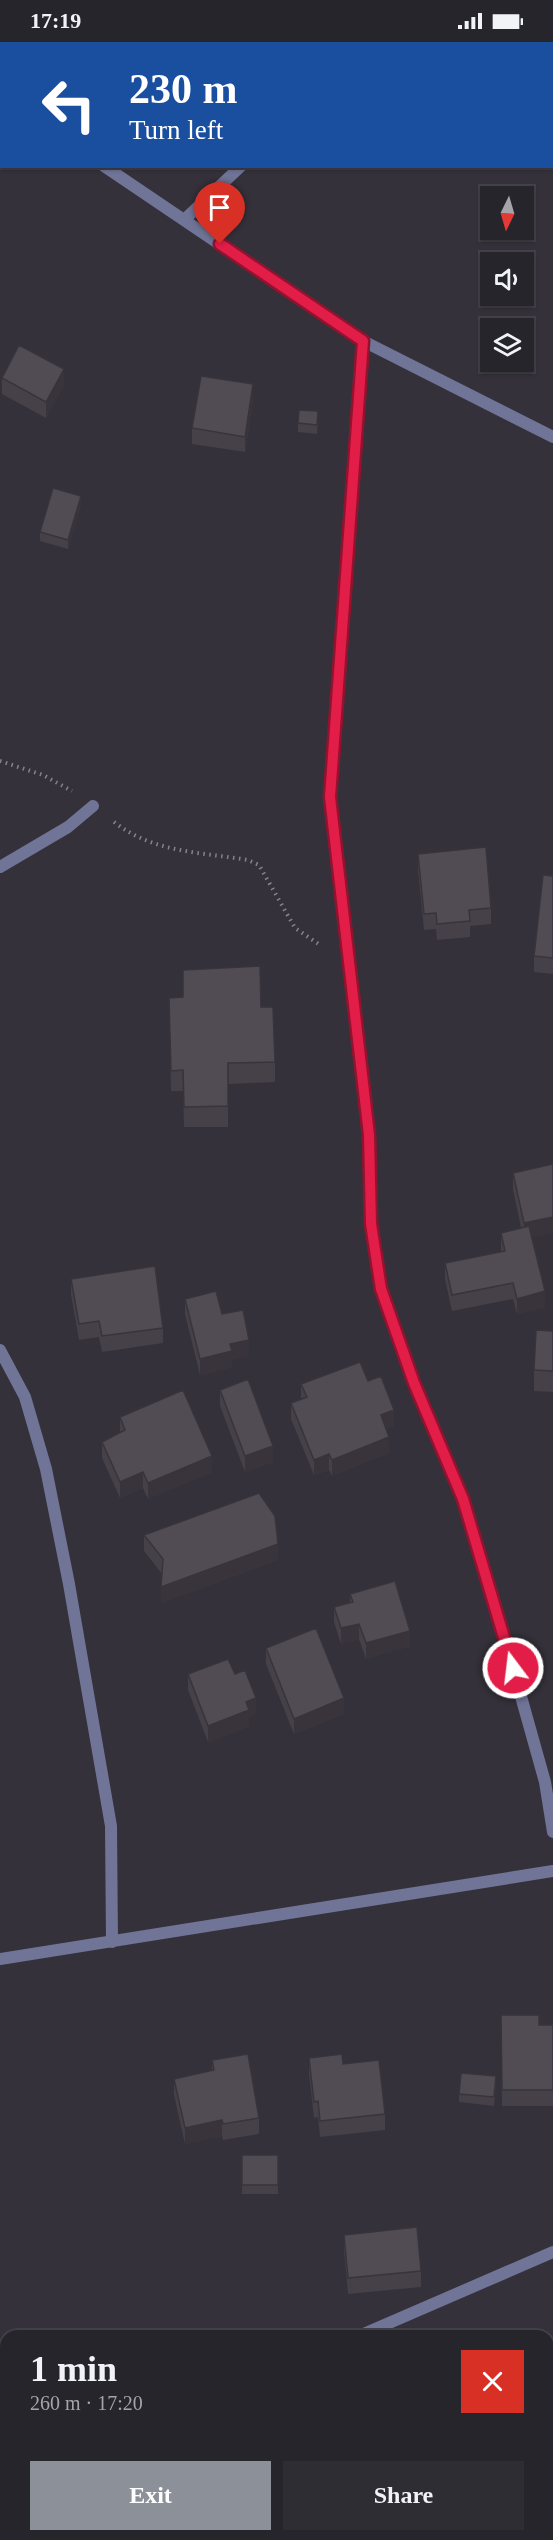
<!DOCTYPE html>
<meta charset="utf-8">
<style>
body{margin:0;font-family:"Times New Roman",serif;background:#2f2d34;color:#f1f3f6;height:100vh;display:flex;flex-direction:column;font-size:22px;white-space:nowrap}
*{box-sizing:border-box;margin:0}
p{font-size:20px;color:#a4a5a9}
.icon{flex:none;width:33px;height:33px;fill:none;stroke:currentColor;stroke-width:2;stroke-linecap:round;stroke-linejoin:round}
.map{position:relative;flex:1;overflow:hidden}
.panel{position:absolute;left:0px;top:2288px;width:554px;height:212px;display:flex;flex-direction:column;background:#27252c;border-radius:18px 18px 0 0;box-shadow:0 2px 4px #0004,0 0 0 2px #434248}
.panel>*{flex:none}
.guide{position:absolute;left:0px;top:0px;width:554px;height:126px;box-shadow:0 2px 4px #0004,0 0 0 2px #434248;background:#1a4fa0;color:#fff;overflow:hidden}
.needle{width:39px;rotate:185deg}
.controls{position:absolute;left:480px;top:144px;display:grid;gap:12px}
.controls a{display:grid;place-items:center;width:54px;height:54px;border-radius:0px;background:#27252c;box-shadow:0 2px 4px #0004,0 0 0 2px #434248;font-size:30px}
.pin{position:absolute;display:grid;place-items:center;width:51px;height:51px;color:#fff;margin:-62px -26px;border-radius:50% 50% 50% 0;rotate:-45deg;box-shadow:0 0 6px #0007}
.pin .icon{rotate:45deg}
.me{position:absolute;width:66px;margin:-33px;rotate:345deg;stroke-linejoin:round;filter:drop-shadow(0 0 4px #0008)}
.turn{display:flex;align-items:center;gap:21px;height:126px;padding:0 30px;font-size:27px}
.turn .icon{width:78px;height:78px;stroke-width:2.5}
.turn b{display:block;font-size:42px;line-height:51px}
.round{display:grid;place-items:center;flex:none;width:63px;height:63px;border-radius:0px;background:#2f2d34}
.summary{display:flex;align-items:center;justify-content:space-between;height:102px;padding:0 30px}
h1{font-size:36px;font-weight:800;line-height:45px}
.button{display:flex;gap:12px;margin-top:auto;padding:12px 30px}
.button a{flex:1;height:69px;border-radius:0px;background:#8c9099;color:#fff;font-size:24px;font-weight:800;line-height:69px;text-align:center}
.button a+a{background:#2f2d34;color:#f1f3f6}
.status{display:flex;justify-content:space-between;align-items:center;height:42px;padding:0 30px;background:#27252c;direction:ltr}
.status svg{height:16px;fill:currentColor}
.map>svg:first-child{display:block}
</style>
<div class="status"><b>17:19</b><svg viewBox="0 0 49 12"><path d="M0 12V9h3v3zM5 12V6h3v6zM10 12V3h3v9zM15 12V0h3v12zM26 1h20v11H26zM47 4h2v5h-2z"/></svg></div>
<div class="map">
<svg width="553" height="2498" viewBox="0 0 553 2498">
<rect width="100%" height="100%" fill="#34313a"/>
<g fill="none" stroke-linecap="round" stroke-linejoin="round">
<path stroke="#86848b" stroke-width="4" stroke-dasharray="1.5 4.5" stroke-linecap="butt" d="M0,719L43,733L72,749
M114,780C154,811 200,810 248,818L259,823L295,886L320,903"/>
<path stroke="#707497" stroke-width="12" d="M417,2L421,0
M0,54L2,55
M104,124L363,299L553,395
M184,178L241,124
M363,299L330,755L369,1093L371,1182L381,1247L414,1341L463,1457L494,1558L545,1740L553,1790
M0,825L68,785L93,764
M0,1308L25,1355L46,1427L69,1542L111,1784L112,1900
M0,1917L553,1829
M359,2294L553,2210
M296,2498L299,2493"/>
</g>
<path fill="#464048" d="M2,336L64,343L46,376L2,352Z
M253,358L245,410L192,402V386Z
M318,378L317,392L298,390V381Z
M81,463L68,507L40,499V490Z
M418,812L491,866V882L470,884V895L437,898L436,887L424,888L418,828Z
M553,834V932L534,930V914Z
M169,956L261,965L275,1020V1040L228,1042V1085H184L183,1049H171Z
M553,1122V1191L532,1195L545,1265L517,1272L513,1257L452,1269L445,1237V1221L501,1210V1191L521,1186L513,1147V1131Z
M71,1237L163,1286V1301L102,1310L99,1295L79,1298L71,1253Z
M185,1257L222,1272L249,1314L232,1317V1325L200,1333L185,1272Z
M553,1289V1350L534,1349V1328Z
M301,1342L394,1384L386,1387L389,1411L332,1434L329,1428L314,1433L291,1377V1361L301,1357Z
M220,1348L273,1420L245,1430L220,1364Z
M120,1375L212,1430L148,1457L143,1446L120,1456L102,1416V1400L120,1391Z
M144,1493L278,1518L161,1561L162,1532L144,1509Z
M350,1552L410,1604L366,1617L359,1597L341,1602L334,1580V1565L350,1560Z
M266,1606L344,1672L294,1692L266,1622Z
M188,1632H235L256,1672L249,1675V1684L208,1700L188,1648Z
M501,1973L539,1983H553V2064H502Z
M309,2016L343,2022L385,2072V2088L320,2095L318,2075L314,2076L309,2032Z
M212,2018L259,2076V2092L223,2098L222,2094L185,2102L174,2053V2037L212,2029Z
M496,2042L494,2064L459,2060V2052Z
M242,2113H278V2152H242Z
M344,2193L421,2229V2245L348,2252L344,2208Z
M548,2298H553V2346H548Z
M548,2391H553V2437H548Z
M44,2493H123V2498H45Z"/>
<path fill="#39343b" d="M64,327V343L46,376V360Z
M253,342V358L245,410V395Z
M81,454V463L68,507V498Z
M553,1175V1191L524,1197V1181Z
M545,1249V1265L517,1272V1257Z
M249,1298V1314L232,1317V1325L200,1333V1317L230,1302Z
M394,1368V1384L381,1389V1373Z
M389,1395V1411L332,1434V1418Z
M273,1404V1420L245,1430V1414Z
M329,1412V1428L314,1433V1418Z
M212,1414V1430L148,1457V1441Z
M143,1430V1446L120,1456V1440Z
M278,1502V1518L161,1561V1545Z
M359,1582V1597L341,1602V1586Z
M410,1589V1604L366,1617V1601Z
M256,1656V1672L249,1675V1684L208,1700V1684L246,1660Z
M344,1656V1672L294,1692V1677Z
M222,2078V2094L185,2102V2086Z"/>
<path fill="#514b54" stroke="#39343b" stroke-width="1.5" d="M19,303L64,327L46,360L2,336Z
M201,334L253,342L245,395L192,386Z
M299,368L318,369L317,383L298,381Z
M53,446L81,454L68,498L40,490Z
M486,805L491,866L469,868L470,879L437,882L436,871L424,872L418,812Z
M543,833L553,834V916L534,914Z
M260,924L261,965H273L275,1020L228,1021V1064L184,1065L183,1028L171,1029L169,956L183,955V928Z
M553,1122V1175L524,1181L513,1131Z
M529,1184L545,1249L517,1257L513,1241L452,1253L445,1221L505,1209L501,1191Z
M155,1224L163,1286L102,1294L99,1279L79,1282L71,1237Z
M216,1249L222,1272L243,1268L249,1298L230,1302L232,1309L200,1317L185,1257Z
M536,1288L553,1289V1329L534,1328Z
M360,1320L368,1339L381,1334L394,1368L381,1373L389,1395L332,1418L329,1412L314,1418L291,1361L307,1355L301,1342Z
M248,1337L273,1404L245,1414L220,1348Z
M183,1348L212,1414L148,1441L143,1430L120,1440L102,1400L125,1388L120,1375Z
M259,1451L275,1474L278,1502L161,1545L163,1517L144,1493Z
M395,1539L410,1589L366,1601L359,1582L341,1586L334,1565L353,1560L350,1552Z
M316,1586L344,1656L294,1677L266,1606Z
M228,1617L235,1632L245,1628L256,1656L246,1660L249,1668L208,1684L188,1632Z
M501,1973H539V1983H553V2048H502Z
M248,2012L259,2076L223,2082L222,2078L185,2086L174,2037L214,2028L212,2018Z
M342,2012L343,2022L379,2018L385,2072L320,2079L318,2059L314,2060L309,2016Z
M461,2031L496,2034L494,2055L459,2052Z
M242,2113H278V2143H242Z
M417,2185L421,2229L348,2236L344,2193Z
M430,2287L432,2294H407Z
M548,2298H553V2331L548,2330Z
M548,2391H553V2421H548Z
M63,2493H110V2498H63Z
M134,2493H178L177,2498H133Z
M401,2493H428L427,2498H400Z"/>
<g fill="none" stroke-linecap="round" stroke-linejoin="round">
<g stroke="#92132f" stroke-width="15">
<path id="route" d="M220,202L363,299L330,755L369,1093L371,1182L381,1247L414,1341L463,1457L513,1626"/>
</g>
<use href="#route" stroke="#e11d48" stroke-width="10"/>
</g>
</svg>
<div class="controls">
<a><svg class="needle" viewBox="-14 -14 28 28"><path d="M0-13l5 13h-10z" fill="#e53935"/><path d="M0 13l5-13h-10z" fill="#a4a5a9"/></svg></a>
<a><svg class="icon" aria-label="sound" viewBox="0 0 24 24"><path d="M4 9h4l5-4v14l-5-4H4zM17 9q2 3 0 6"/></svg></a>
<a><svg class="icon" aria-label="layers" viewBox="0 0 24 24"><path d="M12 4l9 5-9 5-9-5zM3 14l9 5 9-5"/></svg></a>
</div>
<div class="pin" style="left:220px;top:202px;background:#d93025"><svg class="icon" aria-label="arrive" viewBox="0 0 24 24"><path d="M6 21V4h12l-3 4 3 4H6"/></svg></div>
<svg class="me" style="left:513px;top:1626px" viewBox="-20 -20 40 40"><circle r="17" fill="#e11d48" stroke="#fff" stroke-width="3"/><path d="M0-11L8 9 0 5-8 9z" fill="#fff"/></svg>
<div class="guide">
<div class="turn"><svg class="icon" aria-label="left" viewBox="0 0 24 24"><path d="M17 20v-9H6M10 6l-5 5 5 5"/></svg><div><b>230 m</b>Turn left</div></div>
</div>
<section class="panel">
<div class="summary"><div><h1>1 min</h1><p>260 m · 17:20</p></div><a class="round" style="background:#d93025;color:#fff"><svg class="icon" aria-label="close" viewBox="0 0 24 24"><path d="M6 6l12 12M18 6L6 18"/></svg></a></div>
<div class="button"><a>Exit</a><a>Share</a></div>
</section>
</div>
